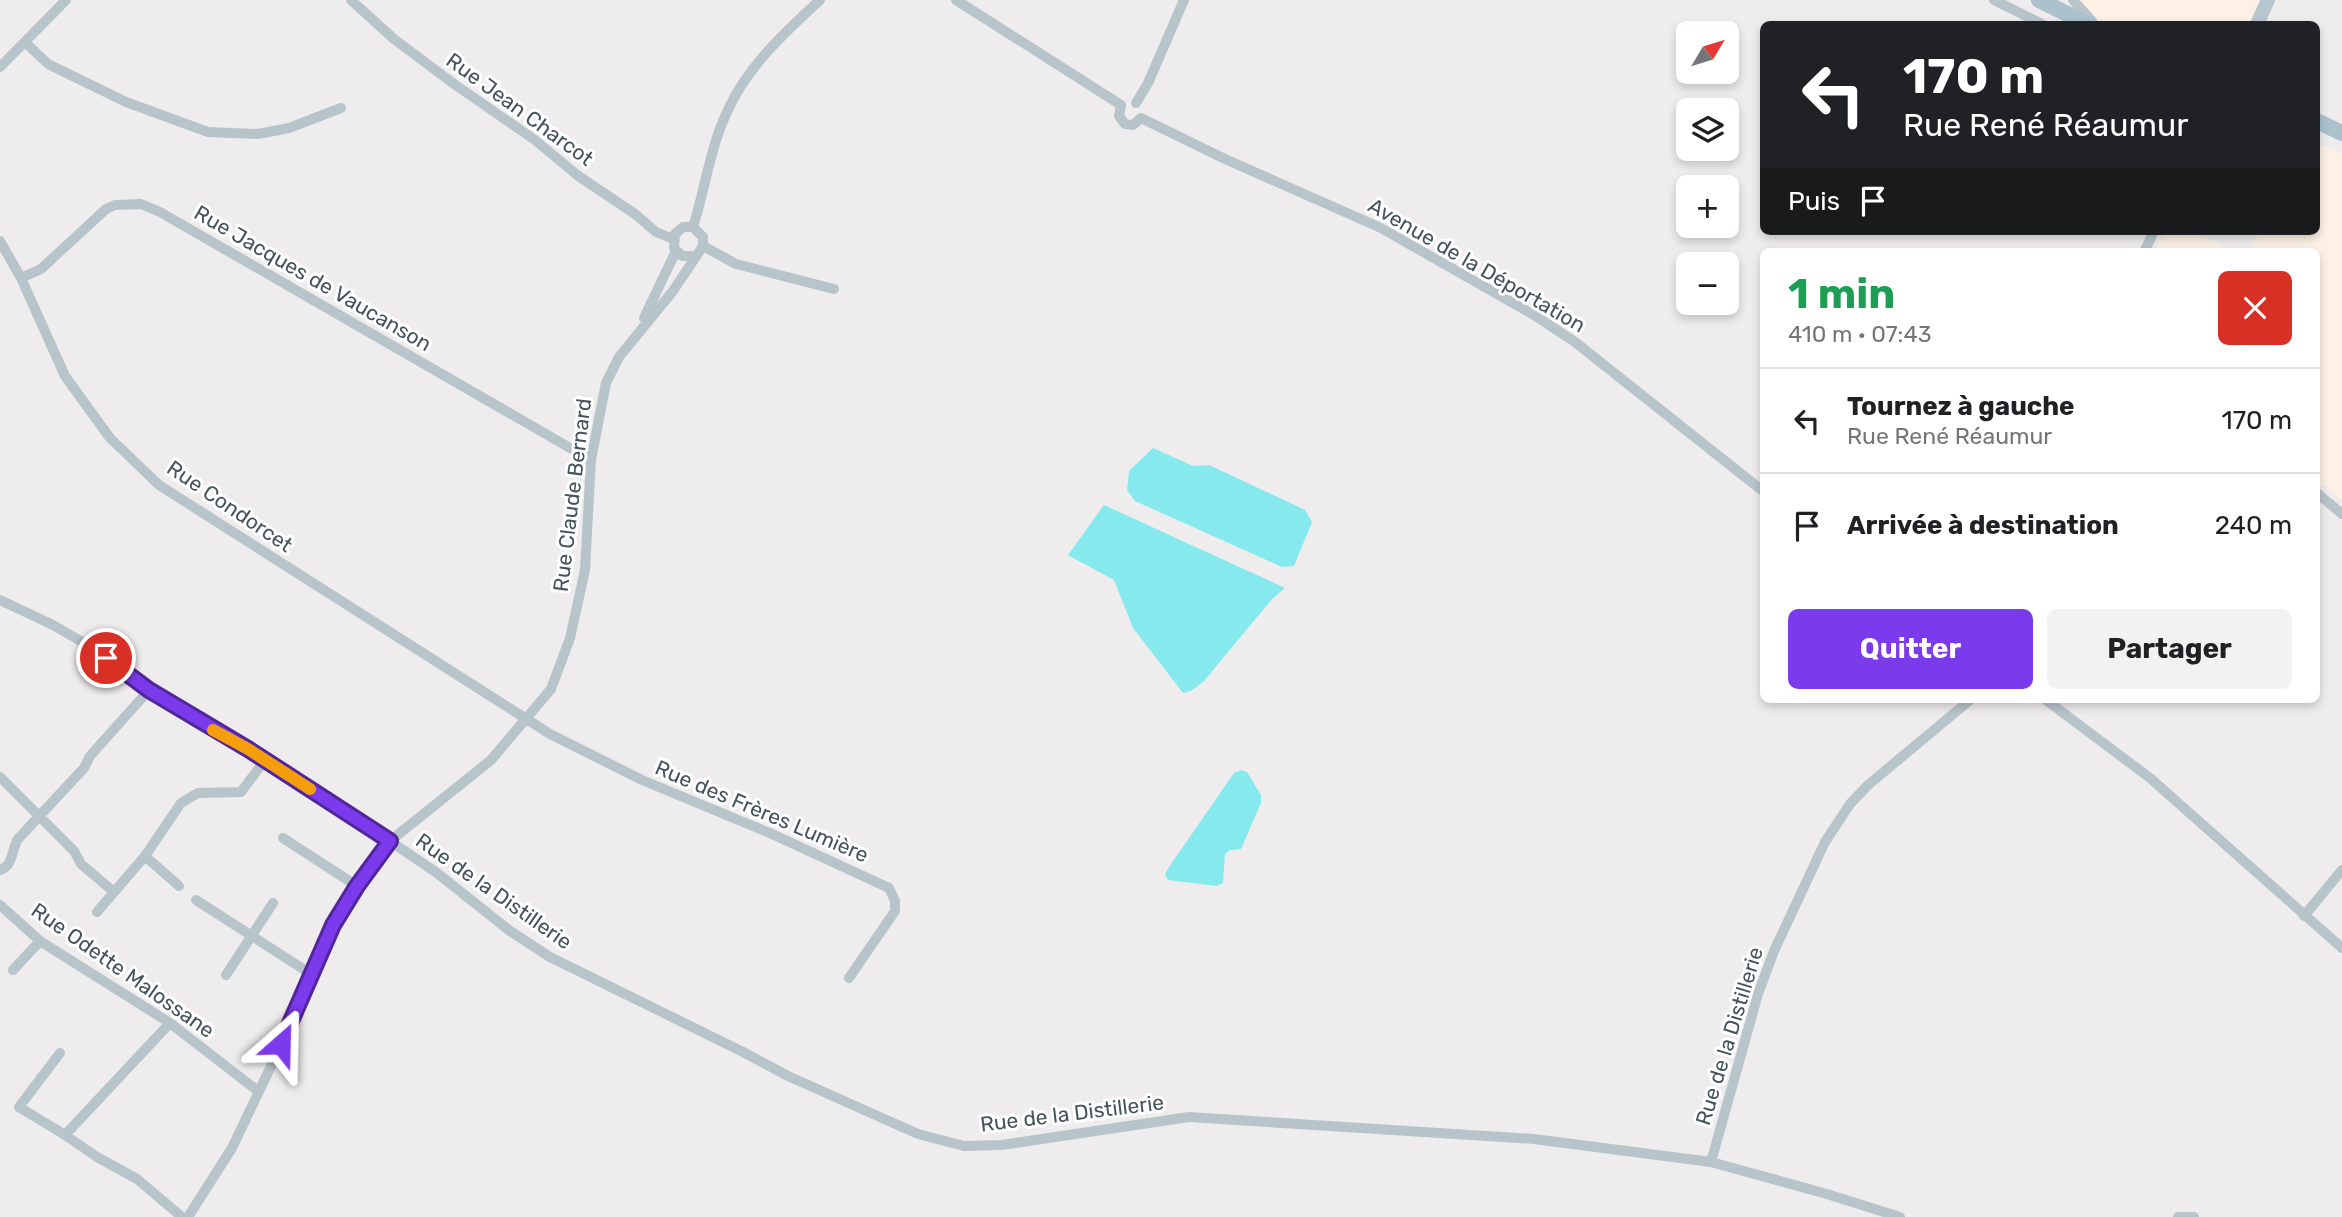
<!DOCTYPE html>
<html lang="fr">
<meta charset="utf-8">
<style>
body{margin:0;font-family:Rubik,sans-serif;background:#f2f2f2;color:#202124;height:100vh;display:flex;flex-direction:column;font-size:26px;white-space:nowrap}
*{box-sizing:border-box;margin:0}
p{font-size:23px;color:#757577}
.icon{flex:none;width:38px;height:38px;fill:none;stroke:currentColor;stroke-width:2;stroke-linecap:round;stroke-linejoin:round}
.map{position:relative;flex:1;overflow:hidden}
.sheet{position:absolute;left:1760px;top:248px;width:560px;height:455px;display:flex;flex-direction:column;background:#fff;border-radius:10px;box-shadow:0 4px 10px #0003}
.sheet>*{flex:none}
.top-card{position:absolute;left:1760px;top:21px;width:560px;height:214px;border-radius:10px;box-shadow:0 4px 10px #0003;background:#202124;color:#fff;overflow:hidden}
.needle{width:46px;rotate:52deg}
.tools{position:absolute;left:1676px;top:21px;display:grid;gap:14px}
.tools a{display:grid;place-items:center;width:63px;height:63px;border-radius:10px;background:#fff;box-shadow:0 4px 10px #0003;font-size:35px}
.pin{position:absolute;display:grid;place-items:center;width:60px;height:60px;color:#fff;margin:-30px;border:4px solid #fff;border-radius:50%;box-shadow:0 2px 7px #0007}
.me{position:absolute;width:77px;margin:-38px;rotate:25deg;stroke-linejoin:round;filter:drop-shadow(0 0 5px #0008)}
.turn{display:flex;align-items:center;gap:24px;height:147px;padding:0 28px;font-size:32px}
.turn .icon{width:91px;height:91px;stroke-width:2.5}
.turn b{display:block;font-size:49px;line-height:60px}
.then{display:flex;align-items:center;height:66px;padding:0 28px;background:#0003;gap:14px;font-size:26px}
.round{display:grid;place-items:center;flex:none;width:74px;height:74px;border-radius:10px;background:#f2f2f2}
.summary{display:flex;align-items:center;justify-content:space-between;height:119px;padding:0 28px}
h1{font-size:42px;font-weight:700;line-height:52px;color:#1e9e55}
.primary-button{display:flex;gap:14px;margin-top:auto;padding:14px 28px}
.primary-button a{flex:1;height:80px;border-radius:10px;background:#7c3aed;color:#fff;font-size:28px;font-weight:700;line-height:80px;text-align:center}
.primary-button a+a{background:#f2f2f2;color:#202124}
ul{padding:0;list-style:none}
li{display:flex;align-items:center;gap:21px;height:105px;padding:0 28px;border-top:2px solid #e0e0e0}
li div{flex:1}
li b{display:block;font-size:26px}
li em{font-style:normal}
.map>svg:first-child{display:block}
</style>
<div class="map">
<svg width="2342" height="1217" viewBox="0 0 2342 1217">
<rect width="100%" height="100%" fill="#efeced"/>
<path fill="#fcf1e4" d="M2078,0H2263L2253,24H2111L2089,14Z
M2317,143L2342,153V500L2324,485L2317,487V252H2248L2260,231H2317Z
M2165,231H2193L2235,252H2154Z"/>
<path fill="#85e9ed" d="M1153,448L1193,466L1209,465L1305,510L1312,522L1294,566L1282,567L1135,501L1127,490L1129,471Z
M1104,505L1285,588L1272,599L1204,681L1191,691L1183,693L1133,628L1114,580L1068,555Z
M1241,770L1247,772L1261,795V803L1241,849L1230,850L1225,854L1223,883L1217,886L1168,880L1165,874L1169,867L1234,773Z"/>
<g fill="none" stroke-linecap="round" stroke-linejoin="round">
<path stroke="#b7c4ca" stroke-width="10" d="M351,0L394,39L454,84L535,140L577,175L635,214L656,232L673,239
M956,0L1121,105
M1994,0L2042,24
M2073,0L2092,21
M25,42L48,64L126,102L208,132L258,134L289,128L341,108
M0,67L66,0
M1136,103L1148,83L1184,0
M1121,105L1119,116L1125,124L1133,125L1141,118
M1141,118L1225,159L1381,228L1534,315L1575,342L1764,492
M693,227C705,189 710,148 727,112C746,68 785,32 820,0
M0,241L21,278L65,376L110,438L159,485L550,734L642,780L772,834L889,888L895,901V911L849,978
M703,246L736,264L834,289
M2144,252L2154,231
M21,278L41,269L106,209L115,205L141,204L160,212L591,460
M644,318L676,251
M2317,493L2342,514
M0,600L53,625L91,647L149,690L249,749L387,839L437,873L510,931L550,957L743,1052L788,1076L918,1134L964,1146L1002,1145L1189,1117L1534,1139L1711,1162L1827,1194L1900,1217
M2046,700L2150,778L2342,948
M0,777L74,851L81,864L114,892
M283,838L357,886
M0,870C14,865 11,850 18,839L84,768L90,756L149,690
M179,886L145,856L181,803L198,793L241,792L265,760
M196,900L311,974
M0,905L40,941L170,1023L258,1091
M97,912L145,856
M2304,916L2342,870
M13,970L40,941
M226,975L273,903
M60,1053L19,1107L65,1135L97,1157L137,1179L182,1217
M65,1135L170,1023
M1711,1162L1758,994L1774,951L1825,842L1850,804L1868,785L1970,700
M188,1217L232,1148L293,1020L333,925L357,886L390,841L491,760L551,689L570,638L585,570L591,460L606,383L619,357L673,291L703,246V237L693,227H683L675,234L674,248L682,256H694
M2178,1217H2194"/>
<path stroke="#b7c7cf" stroke-width="14" d="M2257,24L2268,0"/>
<path stroke="#abc2cc" stroke-width="16" d="M2039,0L2088,24
M2317,121L2342,133"/>
</g>
<g fill="none" stroke-linecap="round" stroke-linejoin="round">
<g stroke="#51269a" stroke-width="18">
<path id="route" d="M106,658L149,690L248,749L390,841L357,886L333,925L281,1044"/>
</g>
<use href="#route" stroke="#7c3aed" stroke-width="12"/>
<path stroke="#f59e0b" stroke-width="12" d="M213,730L248,749L310,789"/>
</g>
<g text-anchor="middle" dominant-baseline="central" stroke-width="6" stroke-linejoin="round" paint-order="stroke">
<g font-size="21" fill="#45545a" stroke="#fff">
<text transform="translate(520 109) rotate(36)">Rue Jean Charcot</text>
<text transform="translate(1477 265) rotate(30)">Avenue de la Déportation</text>
<text transform="translate(313 278) rotate(30)">Rue Jacques de Vaucanson</text>
<text transform="translate(572 495) rotate(-83)">Rue Claude Bernard</text>
<text transform="translate(230 506) rotate(34)">Rue Condorcet</text>
<text transform="translate(762 811) rotate(23)">Rue des Frères Lumière</text>
<text transform="translate(494 891) rotate(35)">Rue de la Distillerie</text>
<text transform="translate(123 970) rotate(35)">Rue Odette Malossane</text>
<text transform="translate(1729 1036) rotate(-73)">Rue de la Distillerie</text>
<text transform="translate(1072 1113) rotate(-7)">Rue de la Distillerie</text>
</g>
</g>
</svg>
<div class="tools">
<a><svg class="needle" viewBox="-14 -14 28 28"><path d="M0-13l5 13h-10z" fill="#e53935"/><path d="M0 13l5-13h-10z" fill="#757577"/></svg></a>
<a><svg class="icon" aria-label="layers" viewBox="0 0 24 24"><path d="M12 4l9 5-9 5-9-5zM3 14l9 5 9-5"/></svg></a>
<a>+</a>
<a>−</a>
</div>
<div class="pin" style="left:106px;top:658px;background:#d93025"><svg class="icon" aria-label="arrive" viewBox="0 0 24 24"><path d="M6 21V4h12l-3 4 3 4H6"/></svg></div>
<svg class="me" style="left:281px;top:1044px" viewBox="-20 -20 40 40"><path d="M0-17L14 15 0 8-14 15z" fill="#7c3aed" stroke="#fff" stroke-width="4"/></svg>
<div class="top-card">
<div class="turn"><svg class="icon" aria-label="left" viewBox="0 0 24 24"><path d="M17 20v-9H6M10 6l-5 5 5 5"/></svg><div><b>170 m</b>Rue René Réaumur</div></div>
<div class="then">Puis<svg class="icon" aria-label="arrive" viewBox="0 0 24 24"><path d="M6 21V4h12l-3 4 3 4H6"/></svg></div>
</div>
<section class="sheet">
<div class="summary"><div><h1>1 min</h1><p>410 m · 07:43</p></div><a class="round" style="background:#d93025;color:#fff"><svg class="icon" aria-label="close" viewBox="0 0 24 24"><path d="M6 6l12 12M18 6L6 18"/></svg></a></div>
<ul>
<li><svg class="icon" aria-label="left" viewBox="0 0 24 24"><path d="M17 20v-9H6M10 6l-5 5 5 5"/></svg><div><b>Tournez à gauche</b><p>Rue René Réaumur</p></div><em>170 m</em></li>
<li><svg class="icon" aria-label="arrive" viewBox="0 0 24 24"><path d="M6 21V4h12l-3 4 3 4H6"/></svg><div><b>Arrivée à destination</b></div><em>240 m</em></li>
</ul>
<div class="primary-button"><a>Quitter</a><a>Partager</a></div>
</section>
</div>
